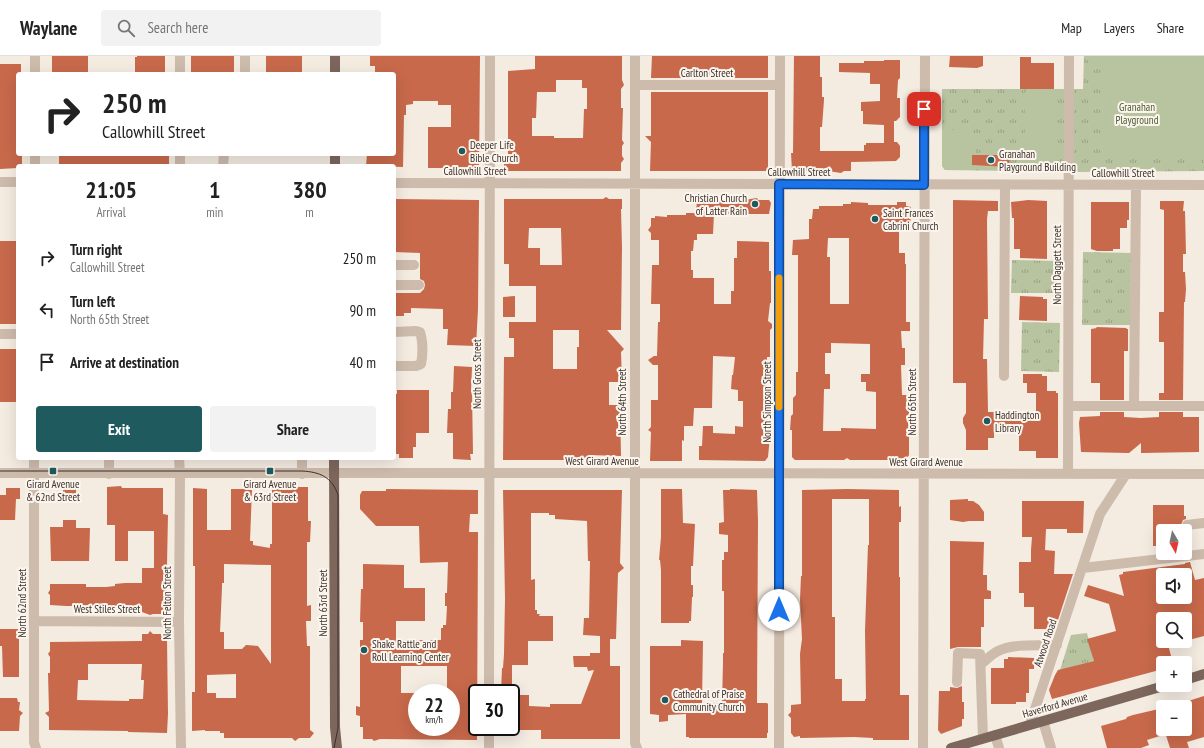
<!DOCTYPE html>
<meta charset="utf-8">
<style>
body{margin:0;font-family:"PT Sans Narrow",sans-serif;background:#f2f2f2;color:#222;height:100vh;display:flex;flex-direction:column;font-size:15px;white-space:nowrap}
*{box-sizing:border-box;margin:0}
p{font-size:13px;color:#767676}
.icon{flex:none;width:22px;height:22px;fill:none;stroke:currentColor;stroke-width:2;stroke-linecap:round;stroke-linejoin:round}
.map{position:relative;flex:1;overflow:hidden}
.sheet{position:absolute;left:16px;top:108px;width:380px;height:296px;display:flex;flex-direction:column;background:#fff;border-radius:4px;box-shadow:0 4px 16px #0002}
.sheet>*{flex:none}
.guide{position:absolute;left:16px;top:16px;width:380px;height:84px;border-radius:4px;box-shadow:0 4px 16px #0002;background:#fff;color:#222;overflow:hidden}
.needle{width:26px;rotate:171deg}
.tools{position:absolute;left:1156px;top:468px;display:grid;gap:8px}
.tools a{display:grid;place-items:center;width:36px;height:36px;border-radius:4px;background:#fff;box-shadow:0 4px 16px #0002;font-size:20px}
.speed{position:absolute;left:408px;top:628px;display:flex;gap:8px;font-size:20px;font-weight:700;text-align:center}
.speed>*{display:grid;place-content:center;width:52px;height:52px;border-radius:50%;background:#fff;box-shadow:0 4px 16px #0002;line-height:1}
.speed small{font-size:10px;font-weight:400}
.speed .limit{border:2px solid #111;border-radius:6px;background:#fff;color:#111}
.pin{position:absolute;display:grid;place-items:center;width:34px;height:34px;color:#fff;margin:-17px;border-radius:8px;box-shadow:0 2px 6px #0006}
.me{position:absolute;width:44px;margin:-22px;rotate:0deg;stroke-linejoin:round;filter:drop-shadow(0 0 3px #0008)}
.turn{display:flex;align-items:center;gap:14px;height:84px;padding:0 20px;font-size:18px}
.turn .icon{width:52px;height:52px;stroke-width:2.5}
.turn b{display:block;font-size:28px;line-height:34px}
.eta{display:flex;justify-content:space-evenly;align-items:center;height:68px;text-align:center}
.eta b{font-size:24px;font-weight:600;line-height:28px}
.cta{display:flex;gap:8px;margin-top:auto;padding:8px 20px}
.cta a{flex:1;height:46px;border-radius:4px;background:#1f5a5e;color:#fff;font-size:16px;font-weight:600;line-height:46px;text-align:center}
.cta a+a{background:#f2f2f2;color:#222}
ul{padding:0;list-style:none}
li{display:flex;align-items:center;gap:12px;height:52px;padding:0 20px}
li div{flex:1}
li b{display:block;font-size:15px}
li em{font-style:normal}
header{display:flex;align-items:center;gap:24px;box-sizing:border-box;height:56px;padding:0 20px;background:#fff;border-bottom:1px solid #e0e0e0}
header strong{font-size:19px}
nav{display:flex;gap:22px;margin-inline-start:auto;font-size:14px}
.search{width:280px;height:36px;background:#f2f2f2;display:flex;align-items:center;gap:10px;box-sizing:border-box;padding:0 14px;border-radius:4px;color:#767676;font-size:15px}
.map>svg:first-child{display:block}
</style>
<header>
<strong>Waylane</strong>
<div class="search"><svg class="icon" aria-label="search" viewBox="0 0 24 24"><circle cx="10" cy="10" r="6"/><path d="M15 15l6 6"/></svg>Search here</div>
<nav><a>Map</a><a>Layers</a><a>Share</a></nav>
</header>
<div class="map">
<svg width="1204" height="692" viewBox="0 0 1204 692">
<defs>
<pattern id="grass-tufts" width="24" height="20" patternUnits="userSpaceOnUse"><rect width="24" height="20" fill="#b8c4a0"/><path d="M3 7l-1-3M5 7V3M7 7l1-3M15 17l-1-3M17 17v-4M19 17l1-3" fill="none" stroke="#97a083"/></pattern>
</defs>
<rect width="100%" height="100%" fill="#f4ebe1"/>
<path fill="url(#grass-tufts)" d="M1084,0H1204V115L1081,116L945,114L942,110V33H1083Z
M1083,196L1131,197L1130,269H1082Z
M1012,204L1057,205V237H1011Z
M1022,266L1060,267L1059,316L1021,315Z
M1087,577L1094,605L1060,614L1071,579Z"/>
<path fill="#b8c4a0" d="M1101,0H1204V98L1100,101Z
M1028,33H1052L1054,37V105L1051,108H1028L1025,104V37Z
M942,74C955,74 962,71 970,84C974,89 976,92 976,99H972L971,114H945L942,110Z"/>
<path fill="#c8694b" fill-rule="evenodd" d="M52,0H88V18H52Z
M137,0H165V18H135V1H137Z
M191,0H234V18H191Z
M266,0H302V18H266Z
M370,0H480L479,114H458V112H428V71H451V49H438V45H413V48L406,49V59H404L403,111L366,110L367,98H394V18H375V10H370Z
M535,0H622V24L624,29L621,33V52H623L622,84L624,87L622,90V100L624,103L621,107V115H504V105H508V15L535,13ZM556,24H582V32H587V53H584L583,82H554V80H532V62H536L537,36H556Z
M652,0H768V22H651Z
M794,0H820V21H822V41H824V44L822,71H820V95H864V89H866V87H884V69L863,68V55H861V46L880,45V28H870V17L839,16V7H864V5H884V4H900V22L898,24L897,42H900V61L896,65H894V86H897L900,90V101L896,105L851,106V115H844L841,117L822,114V115H792L791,97H793Z
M950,0H983V10L977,12L949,11Z
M1020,1H1031V7H1054V33H1020Z
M0,8H21V17H18V98H22V110H18V112L0,113Z
M651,36H768V115H650L651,86L645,80H651Z
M59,98H169V110H59Z
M972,99H1010L1009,111L972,109Z
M606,141L609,143H622V153H621L622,192L621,274H607L624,293L621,296L622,326H609V349H620L621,400L589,399V404H503L504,301H514V282H509V266H536V230H509V208H504V143H603ZM529,172H561L562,209H540V192H528ZM553,274H579V291H577V313H553Z
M757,142L758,144H769L771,147L769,158H714L713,178H697V184H694L693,195H691V214H693V222H714V248H731V235H734V202H737V185L769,186V215H771V247H770L768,265L772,268V272L770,274V301H767V370H771L768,401L765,405L699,404V390H702L703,370H713V377L735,378V370L743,371V345H738V334L731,333L732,319H733L735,301L713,300L712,352H694L693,370H684V385L682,384V405H650L651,376L648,374L651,371V344H658V309H653L648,304L654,300H657L658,266H660V248H651L652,209H659V184H651V177L648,174L651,170V162H655V160L667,161V159H686V157H696L697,144L744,145V144Z
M394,143L479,144L478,253L476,290L447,289L448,273H443V253L411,252V257H404V260H394V237H420L424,233L425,229L424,225L420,223V197L394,196Z
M953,144L998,145V155H988L987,163L988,263H984L983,303H987L988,356H1011V361H1036V337H1027V327H1023V318H1042V320H1047V335H1056V337H1058V402H1036V395H1019V375H994V382H988V394H966V374L963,367V362L966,357V327H953Z
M1028,144L1047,145V203L1020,202V193H1014V162H1012L1011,146Z
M1160,145H1184L1183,155H1185L1186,198H1183V216H1185L1186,233L1185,246H1184L1183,344H1159V337H1164V286H1159V256H1164V154L1160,153Z
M851,146L868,147V149H897V146H906V150L911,151L910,174L899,175V197H905V208H906V266H910V275H901L902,292H905V309H901L902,339H906L910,343L909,345V399L906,403L892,404H850L847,402L844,404H795L792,401V374H790L791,360L793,358V342L796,339V316H798V199H792L793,184L809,183V163H812L813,153H819V150H843V148H851ZM828,182H849V248H830V201H827ZM831,287L870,288V318H861V326H866V335L876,336V373L841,372V375H823L824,333H830V318H825V297H831Z
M1091,146H1129V164H1127V172H1120V193H1113V195H1097L1091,193Z
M0,185H18V268H0Z
M515,240V261H503V241Z
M1020,240L1043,241V243H1047V265L1019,264Z
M1096,271L1126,272L1127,273H1128V295H1124V344H1100V327H1091V273L1097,272Z
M0,293H18V346H0Z
M454,310L472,311L471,336H472L473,398H470L471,404L453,403V377H447L448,353H451V336H453Z
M397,334H429V377H416V391H413V402H399V398H394V338H397Z
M1100,356H1124V361L1141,362L1159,361V356H1183V361H1199V396L1141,397V387L1129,397L1081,396L1079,367L1080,361L1100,360Z
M63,430H76V445H63Z
M121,430L122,432H163V458L168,459L166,558H153L150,559L142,556V550H66L50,549V539L48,537L50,534V528H86V531H106L115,530V528L125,527H142V512H154V475H128V505H115V469H107V431Z
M283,431H308V465H311L310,486H307V550L311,549V565H306L307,590H310V674L314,677L310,682H299L295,685L292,682H224V677H220V675H205V674L192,675V636H195V510H193V432L207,433V474H231V433H252L250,485H253V489L270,492V488H272V433L283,432ZM224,508L271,509V608L258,590L246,589L242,593H224V576H220L222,532V527H224ZM236,618V642H216V637H207V619Z
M6,432H20V443H16L15,464H0V439H6Z
M386,433L478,434V458H470L469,476H478L477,684L380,683L374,685L372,683H363V671H360V660L356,659V650L360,651V584H363V566H360L361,533H363V508L404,509V532H425V565H396V584H441V572H443V569H446L447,550H445V537H447L448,506L420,507L419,470H376L360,453V439L362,435H386ZM401,610H447V637H451V671H417L415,658V637H401Z
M661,433H682L683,467L695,468L693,510H691V529H693V541H692L691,565H689V567H661V514L660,504H659L661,481Z
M730,433L757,434L758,465L757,647H767L768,648V677H767V682H689V681H686V658L668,659V665L659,666V659L650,658V590H681V584L703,585L702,647H722L723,607V597H724V535H722V504H724V496H728V479L719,478V467L724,466L723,434H730Z
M847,433L899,434V451L901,450V466H899V521H900V639H909V684H873V682L854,681L800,682V680L794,681L791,677V662L788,659L791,656V649L801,648L800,598L802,583L800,544L801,520H802V434ZM832,443H869V489H868L865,575L866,643H865V645H842V623H835V561H832Z
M503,434H622L620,507L624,512L618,517L616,583H610V610H620V683H541V674H516L515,658L519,654V639H529V650L550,651V648H581L594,614L588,615L587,611H574L573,600H590V597H600V580L583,579L584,562H589L590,505H588L587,465L555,463V459H549V457H531V524L535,523V554H537V558H540L539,560H553V585H528V609H512V637H501L502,612H503L504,598L505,542Z
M968,443V445H973L979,449L984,456V465H969L963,466L950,464V444Z
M1022,445H1084L1083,477H1067V473H1046L1045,494L1055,495L1054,518H1073L1055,573H1034V551H1024V537H1019V506H1031V494L1032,481H1022Z
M1153,449H1184V460H1186V463L1183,464L1181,469L1182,473L1185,475H1163V490H1153Z
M63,464H76V472H90L89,505H51L50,471H63Z
M950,485L984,486L983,519H987V534L991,535V543H984V571H981V591H958L950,593Z
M1190,506L1195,524L1204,522V580L1185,585V563H1163V585H1167L1173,607H1163V613L1052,643L1049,634L1055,619L1058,614L1094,605L1087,583L1116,575L1109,548L1084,540L1088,529L1124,540L1119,519L1123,518V516L1185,508V507ZM1158,519H1185V541H1163Z
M0,573H19V621H3L2,590H0Z
M150,575L153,578H166L167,583L168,658L167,677L128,676V675L49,674V661L45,657L49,655L48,617H50V601L48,598L50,595V586L142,585V578H148ZM88,608H142L141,624H144L143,643H129V645L77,644L78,624H88Z
M1008,601L1034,602V613H1029V637H1026V646H1016V648H991V612H1004V603H1008Z
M962,630V646H964V663H962V670L941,678L938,674L939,635H950V631L957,632Z
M1204,640V681L1187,686L1189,692H1170L1164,673H1185V646Z
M0,642H17L18,646H20L19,654L23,657L20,660L19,675H0Z
M1163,652V679L1147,684L1149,689L1141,692H1107L1101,670L1126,663L1127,661L1133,659Z"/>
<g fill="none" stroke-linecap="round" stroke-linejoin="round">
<path stroke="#cdbbac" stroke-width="10" d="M245,0V18
M635,0V687L637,692
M35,18V0
M180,18V0
M635,29H780
M35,110V98
M180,110V98
M223,110L224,98
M0,126H18
M394,127L1204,129
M394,209H414
M394,229H419
M394,276L416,275L420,276C423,285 423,299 421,308L416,310H394
M0,278H18
M1004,320L1005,129
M1069,350H1204
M1134,350L1136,129
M34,402V686L36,692
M179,402L180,418L179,566L181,692
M302,402V418
M0,417H634L1204,418
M109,418V402
M1068,418L1069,0
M1187,469L1204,467
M1083,512L1204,498
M34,565L179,566
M981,608C986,604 992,598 998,595C1013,587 1040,590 1057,589
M957,626L958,597L980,598L983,682
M489,637L490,0
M1043,665L1051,692
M1030,668L1100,458L1126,418
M995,679L999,692
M489,692V671
M779,692L780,0
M923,692L925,0"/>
<path stroke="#7d675c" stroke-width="10" d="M335,18V0
M335,110V98
M334,402L335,671L337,692
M1185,624L1204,618
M951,692L1167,629"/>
<path stroke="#3b302b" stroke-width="1" d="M0,415H302C320,416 332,421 338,439V672L334,692"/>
</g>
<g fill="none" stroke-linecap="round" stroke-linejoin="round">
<g stroke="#114b97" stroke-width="10">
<path id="route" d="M779,554V128L924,129V53"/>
</g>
<use href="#route" stroke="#1a73e8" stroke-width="7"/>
<path stroke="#f59e0b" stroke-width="7" d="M779,351V222"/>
</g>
<g fill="#1f5a5e" stroke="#fbf5ee" stroke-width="1.5">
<circle cx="462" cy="95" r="4"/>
<circle cx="991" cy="104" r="4"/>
<circle cx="755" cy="148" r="4"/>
<circle cx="875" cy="163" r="4"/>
<circle cx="987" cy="365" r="4"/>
<rect x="49" y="411" width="8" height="8" rx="2"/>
<rect x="266" y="411" width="8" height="8" rx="2"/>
<circle cx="364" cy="594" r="4"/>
<circle cx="665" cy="644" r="4"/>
</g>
<g text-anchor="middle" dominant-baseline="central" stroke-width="4" stroke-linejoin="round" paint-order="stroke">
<g font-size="11" fill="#3b302b" stroke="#fbf5ee">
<text x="707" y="17">Carlton Street</text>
<text x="475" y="115">Callowhill Street</text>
<text x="799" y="116">Callowhill Street</text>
<text x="1123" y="117">Callowhill Street</text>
<text transform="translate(1057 209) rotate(-90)">North Daggett Street</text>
<text transform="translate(477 318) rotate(-90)">North Gross Street</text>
<text transform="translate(622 346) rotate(-90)">North 64th Street</text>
<text transform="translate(767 346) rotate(-90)">North Simpson Street</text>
<text transform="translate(912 346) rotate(-90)">North 65th Street</text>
<text x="602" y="405">West Girard Avenue</text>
<text x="926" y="406">West Girard Avenue</text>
<text transform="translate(22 547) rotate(-90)">North 62nd Street</text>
<text transform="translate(167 547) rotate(-90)">North Felton Street</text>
<text transform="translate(323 547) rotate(-90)">North 63rd Street</text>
<text x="107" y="553">West Stiles Street</text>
<text transform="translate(1045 587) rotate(-71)">Atwood Road</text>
<text transform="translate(1055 649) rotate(-16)">Haverford Avenue</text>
</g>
<g font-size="11" fill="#4a5a2e" stroke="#fbf5ee">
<text x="1137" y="51">Granahan<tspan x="1137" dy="13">Playground</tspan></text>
</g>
<g font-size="11" fill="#3b302b" stroke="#fbf5ee" text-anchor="start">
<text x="470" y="89">Deeper Life<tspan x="470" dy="13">Bible Church</tspan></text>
<text x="999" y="98">Granahan<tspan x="999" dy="13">Playground Building</tspan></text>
<text x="747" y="142" text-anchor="end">Christian Church<tspan x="747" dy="13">of Latter Rain</tspan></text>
<text x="883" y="157">Saint Frances<tspan x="883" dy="13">Cabrini Church</tspan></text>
<text x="995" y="359">Haddington<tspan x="995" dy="13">Library</tspan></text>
<text x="53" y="428" text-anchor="middle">Girard Avenue<tspan x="53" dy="13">&amp; 62nd Street</tspan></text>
<text x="270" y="428" text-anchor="middle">Girard Avenue<tspan x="270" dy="13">&amp; 63rd Street</tspan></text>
<text x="372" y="588">Shake Rattle and<tspan x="372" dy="13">Roll Learning Center</tspan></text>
<text x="673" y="638">Cathedral of Praise<tspan x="673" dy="13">Community Church</tspan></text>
</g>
</g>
</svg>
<div class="tools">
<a><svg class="needle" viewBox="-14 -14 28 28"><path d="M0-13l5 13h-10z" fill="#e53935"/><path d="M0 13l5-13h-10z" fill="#767676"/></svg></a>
<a><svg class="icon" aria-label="sound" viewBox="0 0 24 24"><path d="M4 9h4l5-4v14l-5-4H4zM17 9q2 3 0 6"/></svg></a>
<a><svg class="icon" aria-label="search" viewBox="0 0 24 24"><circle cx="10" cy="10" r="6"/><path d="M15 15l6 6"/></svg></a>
<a>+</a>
<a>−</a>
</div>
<div class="speed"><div>22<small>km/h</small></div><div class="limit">30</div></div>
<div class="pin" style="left:924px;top:53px;background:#d93025"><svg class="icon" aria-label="arrive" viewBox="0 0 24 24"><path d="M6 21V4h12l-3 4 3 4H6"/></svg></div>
<svg class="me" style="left:779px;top:554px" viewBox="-20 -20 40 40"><circle r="19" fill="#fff"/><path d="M0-13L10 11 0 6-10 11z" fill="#1a73e8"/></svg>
<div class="guide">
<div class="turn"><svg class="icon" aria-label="right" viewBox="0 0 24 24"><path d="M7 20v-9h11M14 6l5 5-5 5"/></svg><div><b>250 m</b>Callowhill Street</div></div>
</div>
<section class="sheet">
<div class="eta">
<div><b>21:05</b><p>Arrival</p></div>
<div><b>1</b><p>min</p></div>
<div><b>380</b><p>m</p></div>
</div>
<ul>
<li><svg class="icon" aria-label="right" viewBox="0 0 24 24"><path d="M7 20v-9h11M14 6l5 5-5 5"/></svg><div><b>Turn right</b><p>Callowhill Street</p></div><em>250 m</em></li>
<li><svg class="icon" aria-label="left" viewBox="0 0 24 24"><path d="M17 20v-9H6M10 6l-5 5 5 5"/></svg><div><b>Turn left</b><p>North 65th Street</p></div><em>90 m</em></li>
<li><svg class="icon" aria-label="arrive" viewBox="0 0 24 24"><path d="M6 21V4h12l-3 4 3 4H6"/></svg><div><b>Arrive at destination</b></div><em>40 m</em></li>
</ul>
<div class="cta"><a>Exit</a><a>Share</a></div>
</section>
</div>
